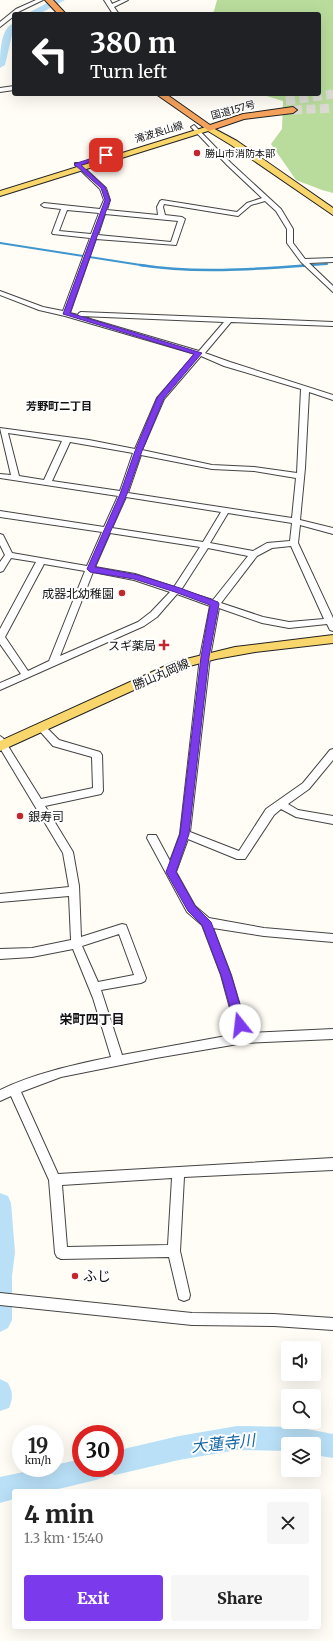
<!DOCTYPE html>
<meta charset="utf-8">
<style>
body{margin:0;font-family:Merriweather,"Noto Sans JP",serif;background:#f6f6f6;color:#222;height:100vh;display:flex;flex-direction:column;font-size:15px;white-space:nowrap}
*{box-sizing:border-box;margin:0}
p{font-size:13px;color:#767676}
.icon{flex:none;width:22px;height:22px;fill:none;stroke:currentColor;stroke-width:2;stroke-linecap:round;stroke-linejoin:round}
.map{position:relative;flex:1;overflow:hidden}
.details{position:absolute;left:12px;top:1489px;width:309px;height:140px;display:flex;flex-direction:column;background:#fff;border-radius:4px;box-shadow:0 4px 16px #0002}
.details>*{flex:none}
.top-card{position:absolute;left:12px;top:12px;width:309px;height:84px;border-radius:4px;box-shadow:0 4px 16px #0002;background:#202124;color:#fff;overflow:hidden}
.tools{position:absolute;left:281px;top:1341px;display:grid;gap:8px}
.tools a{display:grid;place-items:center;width:40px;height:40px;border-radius:4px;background:#fff;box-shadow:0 4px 16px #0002;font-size:20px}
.speed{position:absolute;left:12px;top:1425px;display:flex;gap:8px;font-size:20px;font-weight:700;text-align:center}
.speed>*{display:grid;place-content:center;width:52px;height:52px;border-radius:50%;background:#fff;box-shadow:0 4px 16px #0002;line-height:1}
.speed small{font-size:10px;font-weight:400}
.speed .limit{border:6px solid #d22;background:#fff;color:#111}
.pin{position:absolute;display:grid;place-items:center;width:34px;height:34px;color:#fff;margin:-17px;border-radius:8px;box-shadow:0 2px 6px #0006}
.me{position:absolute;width:44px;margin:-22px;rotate:344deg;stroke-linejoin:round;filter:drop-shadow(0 0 3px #0008)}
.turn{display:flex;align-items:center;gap:14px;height:84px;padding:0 12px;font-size:18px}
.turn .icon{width:52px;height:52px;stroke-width:2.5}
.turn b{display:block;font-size:28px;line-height:34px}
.round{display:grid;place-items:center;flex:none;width:42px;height:42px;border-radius:4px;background:#f6f6f6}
.head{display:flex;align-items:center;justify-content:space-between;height:68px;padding:0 12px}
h1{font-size:24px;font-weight:800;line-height:30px}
.action{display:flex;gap:8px;margin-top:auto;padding:8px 12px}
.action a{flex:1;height:46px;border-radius:4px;background:#7c3aed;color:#fff;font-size:16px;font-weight:800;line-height:46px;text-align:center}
.action a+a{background:#f6f6f6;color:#222}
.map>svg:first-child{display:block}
</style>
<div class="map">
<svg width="333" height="1641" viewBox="0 0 333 1641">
<rect width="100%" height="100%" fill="#fffdf5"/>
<path fill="#b9dc9c" d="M217,0H333V193L322,190L296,180L271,144L282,129L283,101L260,94H319V14H211L214,11Z"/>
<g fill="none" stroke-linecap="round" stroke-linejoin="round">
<path stroke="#3f96cf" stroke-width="2" d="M0,243L147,266
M298,266L327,264"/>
<path stroke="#3f96cf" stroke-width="2.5" d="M140,265C195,274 257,269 313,265"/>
<path fill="#b9e0f7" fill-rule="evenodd" d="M53,0H65L39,14H26Z
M14,23V32L12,35L5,65L0,68C0,54 0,28 14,23Z
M0,1193L8,1196L11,1203L15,1252L12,1276V1320L8,1328L0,1332Z
M0,1379L8,1383C13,1392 13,1398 9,1408L0,1411Z
M237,1426L296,1427L333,1434V1458L314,1455V1444H288V1451L237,1450L179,1460L115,1475L107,1472L105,1477L96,1480L50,1491H14V1499L0,1503V1477L42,1468H55V1465L81,1459V1468H115V1451L179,1436Z"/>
<path stroke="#dbdad3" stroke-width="9" stroke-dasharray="9 4.5" stroke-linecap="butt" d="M286,101L333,94
M293,110L333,108"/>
<g stroke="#444" stroke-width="2">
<path id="minor" d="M36,0H43L14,14V16L0,27V22L16,9Z
M104,0H110L112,4L121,0H128L114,7L119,14H113Z
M14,86V90L0,92V88Z
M194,125L231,163L281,209L293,229V243L305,259L333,258V262L309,263L333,286V292L301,262L287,243V229L276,211L265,201L251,205L238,216L164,204L163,207L165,215L182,217L185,219L176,245L96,239L70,313L78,315L79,313L81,312L333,322V326L231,322L205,353L230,362L333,395V400L309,392L305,468L300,520L333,528V534L300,525L298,543L333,618V631L330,630L327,624L289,628L262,623L219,608L210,657L190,832L239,851L266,809L303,783L330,750L333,749V760L309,789L288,804L298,810L333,816V824L296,817L281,809L274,815L245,859H237L188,839L176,872L195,906L209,918L264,928L333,934V942L264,936L213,928L231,975L248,1033L333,1029V1039L244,1043L156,1058L61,1077L21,1092L58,1174L333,1158V1170L184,1177L180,1251L190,1295L189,1299L184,1301L179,1299L178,1295L169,1257L61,1259L57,1257L55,1253L49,1180L11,1096L0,1101V1090C35,1073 73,1065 111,1057L93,998L73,949L32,957L0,959V949L32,948L71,940L69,896L0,902V894L69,887L63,853L0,748V736L3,738L41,799L93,788L92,757L53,746L38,729L36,727L38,725H44L59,740L100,752L102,755L103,791L101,794L45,806L73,852L79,886L81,937L122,924L126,925L146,978L145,981L141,983L101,990L122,1055L237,1034L221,975L202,925L187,912L147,838L148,835H156L170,861L180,834L200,657L210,606L177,594L157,617L144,626L0,690V683L21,674L0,644V629L36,562L11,558L3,571L0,572V562L5,555L0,545V534L3,535L12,553L87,566L102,532L0,517V511L104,527L118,496L0,478V474L11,475L0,428L89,440L135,449L157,398L195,354L65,316L39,310L0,295V291L43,307L63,311L90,238L53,234L52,233L61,209L44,207L41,205L44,203L100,209L104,200L100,189L75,165V163H79L106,188L110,200L107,210L158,215L157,207L160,201L162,200L237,212L247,203L262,198L227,165L192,128L191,127ZM67,210L99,213L91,234L59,231ZM105,214L178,221L171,242L98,235ZM80,316H81L224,322L199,351ZM201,356L224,366L301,389L297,473L254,467L212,465L142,450L164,399ZM8,433L62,441L44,480L19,476ZM70,442L133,453L120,491L52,481ZM141,455L212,469L254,471L296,478L292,518L128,493ZM126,497L221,512L203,542L112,528ZM228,513L292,523L290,541L267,543L253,551L210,543ZM110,533L200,547L174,587L135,574L95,567ZM291,546L324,619L289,622L263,617L221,603L257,556L272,548ZM208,548L248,556L213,600L181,590ZM44,564L85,571L49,661L28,671L5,637ZM93,572L134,580L170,592L151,612L138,622L60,656ZM119,934L134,975L98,982L82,946ZM172,1178L168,1245L67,1247L62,1185Z
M0,1293L192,1313L274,1314L333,1318V1330L274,1326L192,1325L0,1305Z"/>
</g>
<g stroke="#222" stroke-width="2">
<path id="major" d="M209,126L237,141L333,208V215L231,145L208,131L0,196V191Z
M333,635V643L255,652L216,659L182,668L0,751V741L174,662L235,647Z"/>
</g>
<g stroke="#222" stroke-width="2">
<path id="highway" d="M45,0H53L66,14H58Z
M156,94H166L210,125L243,114L293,107L297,110L293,113L244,119L209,131Z"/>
</g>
<use href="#minor" fill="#fff" fill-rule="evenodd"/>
<use href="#major" fill="#f9d66b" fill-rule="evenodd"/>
<use href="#highway" fill="#f5a25d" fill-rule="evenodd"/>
</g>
<path fill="#7c3aed" stroke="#51269a" d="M105,154L109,155L81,165L105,187L110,200L70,313L202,353L164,398L142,451L127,494L95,567L138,575L180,588L218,602L219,604L209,657L189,834L176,872L195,906L211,922L231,975L246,1025L244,1028L240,1030L237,1028L235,1025L221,975L202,925L188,911L166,872L180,834L201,657L210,605L175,592L134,579L90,572L87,569L120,494L135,451L157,398L194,354L63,314L105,200L101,188L74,164Z"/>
<g fill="#c4262e" stroke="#fff" stroke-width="1.5">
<circle cx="197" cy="153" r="4"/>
<circle cx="122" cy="593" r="4"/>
<path d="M162 639h4v4h4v4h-4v4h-4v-4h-4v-4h4z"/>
<circle cx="20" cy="816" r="4"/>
<circle cx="75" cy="1276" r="4"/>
</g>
<g text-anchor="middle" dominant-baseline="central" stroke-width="4" stroke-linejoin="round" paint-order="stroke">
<g font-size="10" fill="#111" stroke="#fff">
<text transform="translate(233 110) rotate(-15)">国道157号</text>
<text transform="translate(159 132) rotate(-17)">滝波長山線</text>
</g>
<g font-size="10" fill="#111" stroke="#fff" text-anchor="start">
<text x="205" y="153">勝山市消防本部</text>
</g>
<g font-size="11" font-weight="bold" fill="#111" stroke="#fff">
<text x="59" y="406">芳野町二丁目</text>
</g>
<g font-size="12" fill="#111" stroke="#fff" text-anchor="end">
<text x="114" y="593">成器北幼稚園</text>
<text x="156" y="645">スギ薬局</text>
<text x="28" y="816" text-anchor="start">銀寿司</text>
</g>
<g font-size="12" fill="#111" stroke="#fff">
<text transform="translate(161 674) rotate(-23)">勝山丸岡線</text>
</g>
<g font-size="13" font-weight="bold" fill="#111" stroke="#fff">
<text x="92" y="1019">栄町四丁目</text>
</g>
<g font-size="14" fill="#111" stroke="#fff" text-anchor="start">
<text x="83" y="1276">ふじ</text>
</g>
<g font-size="16" font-style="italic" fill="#1768a6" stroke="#fff">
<text transform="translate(223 1443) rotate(-6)">大蓮寺川</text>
</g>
</g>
</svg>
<div class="tools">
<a><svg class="icon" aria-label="sound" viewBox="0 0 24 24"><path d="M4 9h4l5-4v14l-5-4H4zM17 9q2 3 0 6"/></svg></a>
<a><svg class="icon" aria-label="search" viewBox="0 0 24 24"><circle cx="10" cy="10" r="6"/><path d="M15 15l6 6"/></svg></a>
<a><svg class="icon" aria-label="layers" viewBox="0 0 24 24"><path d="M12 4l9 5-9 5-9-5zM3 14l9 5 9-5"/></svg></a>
</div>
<div class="speed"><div>19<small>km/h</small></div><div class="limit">30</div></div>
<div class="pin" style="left:106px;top:155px;background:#d93025"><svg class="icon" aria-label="arrive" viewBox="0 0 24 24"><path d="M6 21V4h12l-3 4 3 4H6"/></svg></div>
<svg class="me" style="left:240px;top:1025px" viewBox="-20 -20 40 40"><circle r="19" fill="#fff"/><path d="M0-13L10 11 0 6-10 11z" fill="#7c3aed"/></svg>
<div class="top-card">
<div class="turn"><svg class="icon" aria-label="left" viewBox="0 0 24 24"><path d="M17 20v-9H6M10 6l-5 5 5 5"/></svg><div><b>380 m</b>Turn left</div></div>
</div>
<section class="details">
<div class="head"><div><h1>4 min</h1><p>1.3 km · 15:40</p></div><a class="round"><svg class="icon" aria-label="close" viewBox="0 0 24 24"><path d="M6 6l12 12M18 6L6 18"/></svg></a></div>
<div class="action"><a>Exit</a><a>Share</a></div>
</section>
</div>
